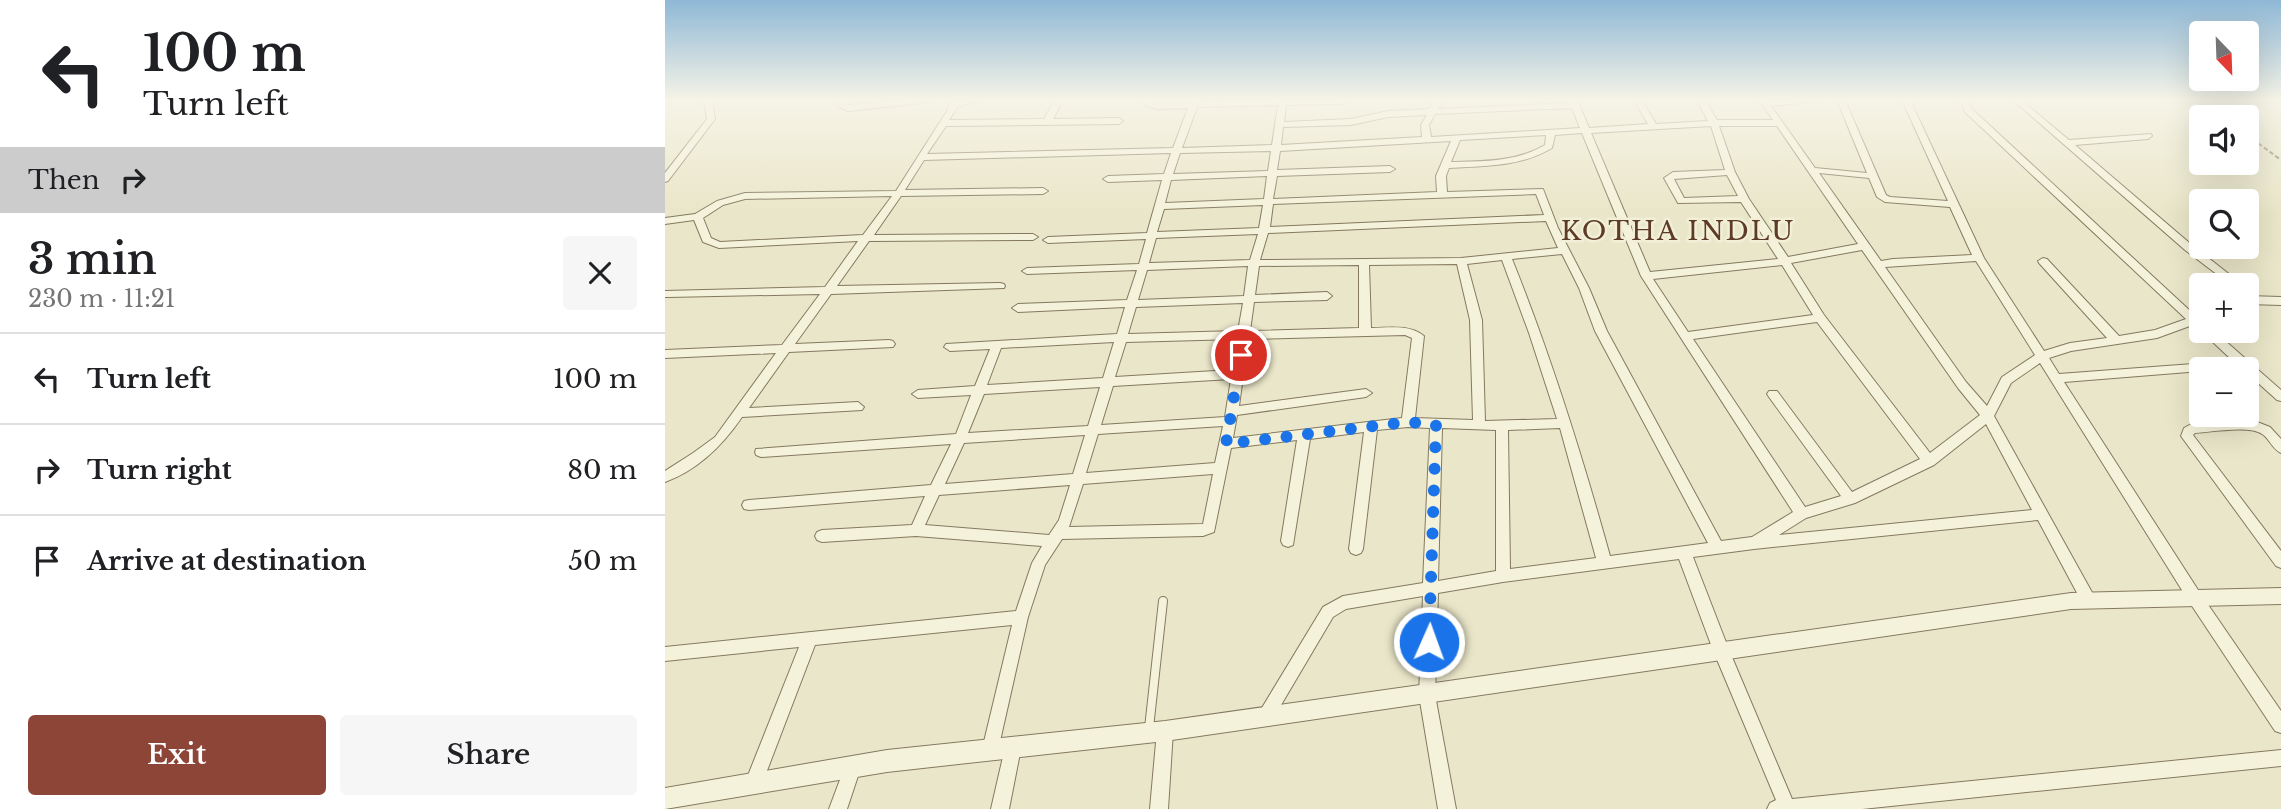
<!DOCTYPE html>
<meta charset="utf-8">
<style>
body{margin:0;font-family:"Libre Baskerville",serif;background:#f6f6f6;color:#202124;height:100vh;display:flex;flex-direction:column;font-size:26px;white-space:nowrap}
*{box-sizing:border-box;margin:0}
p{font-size:23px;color:#757577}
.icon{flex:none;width:38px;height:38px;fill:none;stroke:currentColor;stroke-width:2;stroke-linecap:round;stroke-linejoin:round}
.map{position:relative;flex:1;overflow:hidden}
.details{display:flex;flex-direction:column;background:#fff;width:665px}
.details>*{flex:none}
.hud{background:#fff;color:#202124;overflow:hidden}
.needle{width:46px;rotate:157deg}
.fabs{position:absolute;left:1524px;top:21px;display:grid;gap:14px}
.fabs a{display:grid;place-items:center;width:70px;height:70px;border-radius:7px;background:#fff;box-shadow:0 7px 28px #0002;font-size:35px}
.pin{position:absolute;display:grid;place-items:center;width:60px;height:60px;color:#fff;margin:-30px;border:4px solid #fff;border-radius:50%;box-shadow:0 2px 7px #0007}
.me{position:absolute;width:77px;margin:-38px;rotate:2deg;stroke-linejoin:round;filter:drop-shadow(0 0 5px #0008)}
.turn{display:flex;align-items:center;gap:24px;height:147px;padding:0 28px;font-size:32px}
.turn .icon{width:91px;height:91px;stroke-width:2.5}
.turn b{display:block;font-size:49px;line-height:60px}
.then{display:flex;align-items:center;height:66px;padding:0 28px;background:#0003;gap:14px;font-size:26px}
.round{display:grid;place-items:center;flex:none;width:74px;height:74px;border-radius:7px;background:#f6f6f6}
.summary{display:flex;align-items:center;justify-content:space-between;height:119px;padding:0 28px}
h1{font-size:42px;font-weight:600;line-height:52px}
.primary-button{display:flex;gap:14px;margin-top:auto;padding:14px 28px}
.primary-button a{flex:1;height:80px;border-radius:7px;background:#8c4536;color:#fff;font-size:28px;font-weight:600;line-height:80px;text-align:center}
.primary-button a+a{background:#f6f6f6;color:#202124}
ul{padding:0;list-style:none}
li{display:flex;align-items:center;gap:21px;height:91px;padding:0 28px;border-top:2px solid #e0e0e0}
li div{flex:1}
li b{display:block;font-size:26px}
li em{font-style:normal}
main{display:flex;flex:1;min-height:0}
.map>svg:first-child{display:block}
</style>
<main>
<section class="details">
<div class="hud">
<div class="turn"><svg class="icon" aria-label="left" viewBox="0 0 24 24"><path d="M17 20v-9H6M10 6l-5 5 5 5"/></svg><div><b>100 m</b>Turn left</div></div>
<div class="then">Then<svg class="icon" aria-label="right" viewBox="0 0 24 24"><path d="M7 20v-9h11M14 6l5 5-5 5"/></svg></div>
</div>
<div class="summary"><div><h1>3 min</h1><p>230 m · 11:21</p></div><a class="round"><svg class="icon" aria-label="close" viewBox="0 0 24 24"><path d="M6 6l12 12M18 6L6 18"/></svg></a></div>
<ul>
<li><svg class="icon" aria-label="left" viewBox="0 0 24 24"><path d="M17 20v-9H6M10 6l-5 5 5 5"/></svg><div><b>Turn left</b></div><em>100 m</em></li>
<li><svg class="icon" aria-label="right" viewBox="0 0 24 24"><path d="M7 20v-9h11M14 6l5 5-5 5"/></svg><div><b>Turn right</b></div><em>80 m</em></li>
<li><svg class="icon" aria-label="arrive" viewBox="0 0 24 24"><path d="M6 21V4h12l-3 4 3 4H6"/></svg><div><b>Arrive at destination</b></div><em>50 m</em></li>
</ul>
<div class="primary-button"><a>Exit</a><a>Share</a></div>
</section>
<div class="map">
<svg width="1616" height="809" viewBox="0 0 1616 809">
<rect width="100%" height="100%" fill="#eae6c9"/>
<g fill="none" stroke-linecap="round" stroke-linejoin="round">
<g stroke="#847960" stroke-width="10">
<path id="service" d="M484,728L498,601"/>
</g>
<g stroke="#847960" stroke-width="2">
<path id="minor" d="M39,100H47L50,119L3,181L0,182V173L42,119Z
M175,100H183L181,105H183L244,100H269L265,102L183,111L172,106Z
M281,100H289L290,102L302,100H316L292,107L284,120L379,119L390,100H398L388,119L454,118L458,121L454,124L281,126L262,154L508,148L523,108L492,109L482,106L479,100H487L492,103H525L526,100H534L533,102L614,100L681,101L677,104L621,105L619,122L686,119L723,111L764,109L770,100H778L773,109L905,103L904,100H912L924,128L983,124L969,100H977L991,124L1043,121L1032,100H1040L1052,120H1108L1094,100L1103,101L1151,100L1147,102L1106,106L1150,168L1202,173L1172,100H1180L1221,195L1225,197L1283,201L1237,100H1245L1319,258L1379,351L1405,343L1442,338L1374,263L1373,261L1378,258L1382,259L1454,336L1490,330L1521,319L1300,112L1295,100H1303L1307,109L1535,320L1533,323L1492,338L1406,351L1384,358L1394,374L1568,361L1536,331H1549L1616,390V401L1612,400L1582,373V369L1577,368L1536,369V371L1399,382L1535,593L1616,711V733L1610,731L1525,603L1375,363L1346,383L1329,416L1429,596L1431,601L1429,606L1424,608L1419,606L1373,520L1089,549L1028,557L1064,650L1127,799L1616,750V766L1197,809H1102L1105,803L1111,800L1048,650L1014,559L838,582L773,593L770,695L791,809H773L754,695L758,596L681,609L668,617L606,722L600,724L594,722L592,716L658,607L678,596L758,583L765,428L743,427L712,430L698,549L696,553L691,555L686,553L684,549L699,432L645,439L628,545L623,547L618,545L616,541L632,440L566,448L549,532L538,536L397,539L380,565L363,617L333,750L331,756L325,758L319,756L317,750L347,625L150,645L95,789L89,792L83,789L80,783L134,647L0,661V647L351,611L367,563L377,546L251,536L157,542L152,540L150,536L152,532L157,530L247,525L260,496L84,510L79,509L77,505L79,501L84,500L266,485L286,444L96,457L91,455L90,452L91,449L291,434L306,395L253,398L247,394L253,390L310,386L325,349L285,351L279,347L281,344L452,334L460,307L353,312L347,308L353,304L462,300L472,270L362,274L357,271L362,268L474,264L481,239L383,243L378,240L383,237L482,233L497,180L443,182L438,179L443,176L499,174L506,153L259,160L240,190L378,188L383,191L378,194L236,196L209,235L368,234L373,237L368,240L204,241L172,286L335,283L339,284L340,286L339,288L166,294L130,344L224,340L228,341L230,344L228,347L124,352L84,408L193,402L199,407L197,410L77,417C58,445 33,470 0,482V471L28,453L50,437L111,353L0,358V350L117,345L155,294L3,297H0V291L160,287L193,241L54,248L38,242L29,220L0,224V218L30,214L52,201L80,193L231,191L282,111L284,105ZM613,105L607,145L517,148L532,107ZM907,108L915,128L766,137L764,125L770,114ZM762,115L756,125L757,137L616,145L618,127L686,125L723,117ZM1046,126L1060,170L1008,172L999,178L1013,203L1076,202L1113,259L985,272L926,133ZM1054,126H1112L1193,244L1123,257L1084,199L1070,172ZM917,133L976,276L1128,512L1087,537L1056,541L942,331L924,288L893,228L878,189L782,192L781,176L784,168C820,166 855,167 887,148L890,135ZM881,135L880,145C851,162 819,161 786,162L795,140ZM786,141L771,176L772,192L608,199L612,176L725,172L730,169L725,166L612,170L615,151ZM606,151L603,171L508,174L515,153ZM1154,173L1204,178L1212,197L1220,202L1285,207L1307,255L1228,259L1216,261ZM1062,175L1073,196L1019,198L1009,179ZM602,176L599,199L500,203L506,180ZM871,194L879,215L605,227L608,204ZM227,196L198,235L55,242L46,238L38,218L58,205L80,199ZM598,205L594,228L492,232L499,209ZM881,221L893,248L796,258L595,260L603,233ZM593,234L585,260L484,263L491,238ZM1197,250L1293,388L1315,415L1265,453L1159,315L1126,263ZM897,254L914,288L930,331L1043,543L945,556C917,455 886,356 847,259ZM837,260L864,333L892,419L820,421L817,320L802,264ZM1311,261L1370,355L1337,377L1322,406L1301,382L1220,267ZM792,264L805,320L808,420L750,418L759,336C744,324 724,328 706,328L704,265ZM694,265V328L585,331L589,302L662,300L667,296L662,292L590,295L594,266ZM1117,265L1148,315L1023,332L988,279ZM583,266L579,296L473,300L482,270ZM578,303L573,331L463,334L471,307ZM1152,322L1255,459L1187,492L1112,391H1104L1102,394L1104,397L1176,496L1140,507L1028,339ZM740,335L747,338L737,418L568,438L572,415L701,397L707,393L701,389L574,406L583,339ZM572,339L567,370L450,377L461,342ZM449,342L438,378L322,385L336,348ZM566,379L560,417L436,425L448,386ZM435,387L423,426L303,433L319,394ZM1321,424L1367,510L1114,535L1141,518L1190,503L1269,465ZM558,426L550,463L421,473L433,434ZM777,428L831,430V571L773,581ZM895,428L931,558L845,569L843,430ZM420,435L408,474L280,484L299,443ZM548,474L538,524L404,527L418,484ZM405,485L394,520L384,535L260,525L274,495Z
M1348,100H1356L1404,140L1486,134L1487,136L1483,139L1410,145L1528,246L1578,285H1566L1520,250Z
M1582,296L1616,297V305L1582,304Z
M1587,420L1605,427L1616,439V453C1607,449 1605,439 1597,434C1585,425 1545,432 1530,433L1528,435L1616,551V568L1611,566L1516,436L1519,428L1528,423Z
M500,723L506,725L508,731L503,809H485L492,731L494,725Z
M348,740L354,742L356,748L344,809H326L340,748L342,742Z
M188,759L194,761L196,767L182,809H164L182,761Z"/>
</g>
<g stroke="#847960" stroke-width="2">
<path id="tertiary" d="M1616,588V604L1406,609L500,741L222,772L0,809V788L222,750L500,721L1406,593Z"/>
</g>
<path stroke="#847960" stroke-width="2" stroke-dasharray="4.5 2.5" stroke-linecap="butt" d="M1530,100L1556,117
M1582,135L1616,160"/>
<use href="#service" stroke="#f5f2db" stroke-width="8"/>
<use href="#minor" fill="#f5f2db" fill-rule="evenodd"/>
<use href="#tertiary" fill="#f5f2db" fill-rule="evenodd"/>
</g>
<linearGradient id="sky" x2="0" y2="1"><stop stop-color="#8fb8d6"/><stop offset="0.47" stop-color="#f6f4e7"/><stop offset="1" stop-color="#f6f4e7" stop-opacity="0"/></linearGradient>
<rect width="1616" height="213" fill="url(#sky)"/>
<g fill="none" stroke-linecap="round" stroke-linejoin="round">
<path stroke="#1a73e8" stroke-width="12" stroke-dasharray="0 21.6" d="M576,355L561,444L743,422L771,425L764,642"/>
</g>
<g text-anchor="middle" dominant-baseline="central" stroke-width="5" stroke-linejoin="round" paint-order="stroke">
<g font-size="26" letter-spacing="2" fill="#5e3b26" stroke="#f2efd8">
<text x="1013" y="231">KOTHA INDLU</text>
</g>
</g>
</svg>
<div class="fabs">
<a><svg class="needle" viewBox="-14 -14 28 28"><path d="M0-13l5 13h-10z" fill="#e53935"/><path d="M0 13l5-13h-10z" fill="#757577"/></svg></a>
<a><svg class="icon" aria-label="sound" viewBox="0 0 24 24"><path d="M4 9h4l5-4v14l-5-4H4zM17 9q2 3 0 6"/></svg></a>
<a><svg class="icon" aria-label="search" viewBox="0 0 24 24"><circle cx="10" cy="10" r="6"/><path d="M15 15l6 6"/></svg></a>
<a>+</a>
<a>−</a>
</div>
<div class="pin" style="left:576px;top:355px;background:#d93025"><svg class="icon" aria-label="arrive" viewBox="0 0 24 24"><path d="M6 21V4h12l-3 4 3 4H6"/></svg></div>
<svg class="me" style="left:764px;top:642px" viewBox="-20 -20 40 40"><circle r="17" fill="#1a73e8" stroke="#fff" stroke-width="3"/><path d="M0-11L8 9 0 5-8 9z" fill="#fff"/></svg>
</div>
</main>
